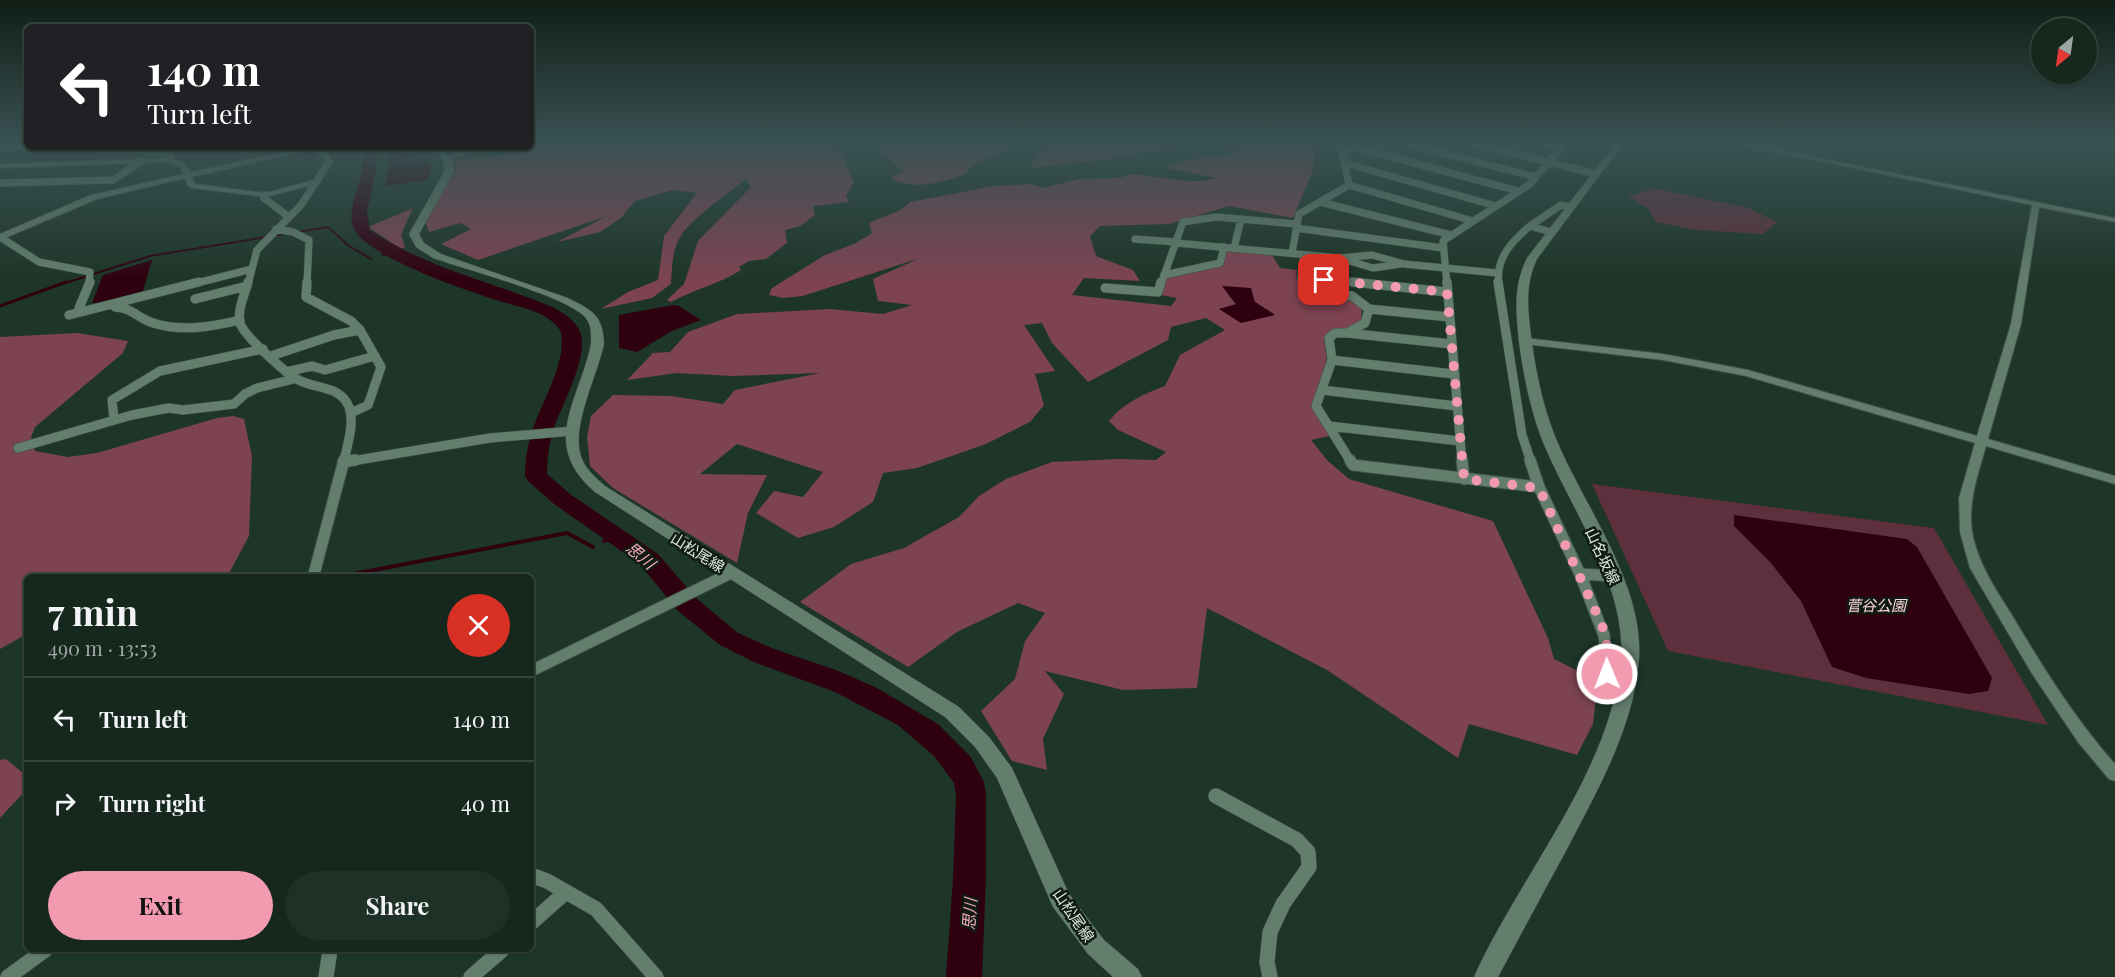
<!DOCTYPE html>
<meta charset="utf-8">
<style>
body{margin:0;font-family:"Playfair Display","Noto Sans JP",serif;background:#1f3027;color:#f1f3f6;height:100vh;display:flex;flex-direction:column;font-size:22px;white-space:nowrap}
*{box-sizing:border-box;margin:0}
p{font-size:20px;color:#9ea6a4}
.icon{flex:none;width:33px;height:33px;fill:none;stroke:currentColor;stroke-width:2;stroke-linecap:round;stroke-linejoin:round}
.map{position:relative;flex:1;overflow:hidden}
.sheet{position:absolute;left:24px;top:574px;width:510px;height:378px;display:flex;flex-direction:column;background:#16281e;border-radius:9px;box-shadow:0 2px 4px #0004,0 0 0 2px #35443c}
.sheet>*{flex:none}
.hud{position:absolute;left:24px;top:24px;width:510px;height:126px;border-radius:9px;box-shadow:0 2px 4px #0004,0 0 0 2px #35443c;background:#202124;color:#fff;overflow:hidden}
.needle{width:39px;rotate:209deg}
.buttons{position:absolute;left:2031px;top:18px;display:grid;gap:12px}
.buttons a{display:grid;place-items:center;width:66px;height:66px;border-radius:50%;background:#16281e;box-shadow:0 2px 4px #0004,0 0 0 2px #35443c;font-size:30px}
.pin{position:absolute;display:grid;place-items:center;width:51px;height:51px;color:#fff;margin:-26px;border-radius:12px;box-shadow:0 3px 9px #0006}
.me{position:absolute;width:66px;margin:-33px;rotate:359deg;stroke-linejoin:round;filter:drop-shadow(0 0 4px #0008)}
.turn{display:flex;align-items:center;gap:21px;height:126px;padding:0 24px;font-size:27px}
.turn .icon{width:78px;height:78px;stroke-width:2.5}
.turn b{display:block;font-size:42px;line-height:51px}
.round{display:grid;place-items:center;flex:none;width:63px;height:63px;border-radius:32px;background:#1f3027}
.head{display:flex;align-items:center;justify-content:space-between;height:102px;padding:0 24px}
h1{font-size:36px;font-weight:700;line-height:45px}
.primary-button{display:flex;gap:12px;margin-top:auto;padding:12px 24px}
.primary-button a{flex:1;height:69px;border-radius:36px;background:#f29ab0;color:#111;font-size:24px;font-weight:700;line-height:69px;text-align:center}
.primary-button a+a{background:#1f3027;color:#f1f3f6}
ul{padding:0;list-style:none}
li{display:flex;align-items:center;gap:18px;height:84px;padding:0 24px;border-top:2px solid #35443c}
li div{flex:1}
li b{display:block;font-size:22px}
li em{font-style:normal}
.map>svg:first-child{display:block}
</style>
<div class="map">
<svg width="2115" height="977" viewBox="0 0 2115 977">
<rect width="100%" height="100%" fill="#1d3628"/>
<path fill="#5e2f3c" d="M1652,188L1748,208L1777,222L1763,234L1696,230L1656,222L1648,208L1628,197Z
M1592,484L1934,528L2048,725L1668,651Z"/>
<path fill="#7d4352" fill-rule="evenodd" d="M531,144H845L831,151L842,155L854,182L846,196L849,202L813,206L815,215L800,226L785,230L787,243L766,259L749,261L739,267L741,270C717,285 695,289 671,302L667,300L684,284L698,241L751,187L746,179C728,193 695,216 682,234C672,248 672,267 671,284L652,298L601,309L628,292L658,280L664,236L697,193L673,190L635,201L621,218L600,232L557,242L607,216L478,260L441,244L471,229L460,223L429,232L425,221L456,170L455,160L486,158L513,153L531,147Z
M890,144H1016L969,168L966,174C938,182 923,190 893,180L892,176L903,171L883,153V148Z
M1055,144H1193L1141,152L1122,157L1034,168L1031,163L1048,145Z
M1227,144H1323L1315,149L1312,173L1293,218L1229,206L1169,224L1100,226L1090,236L1096,256L1133,270L1140,281L1084,278L1072,295L1171,306L1177,298L1161,295L1166,278L1171,275L1213,268L1226,251L1271,253L1280,268L1297,270L1296,277L1305,291L1348,297L1362,306L1361,322L1348,330L1331,331L1324,337L1327,363L1312,405L1330,436L1311,440L1328,461L1349,479L1493,521L1548,638L1554,659L1598,681L1593,724L1577,755L1469,724L1458,758L1327,670L1207,608L1197,688L1123,690L1045,671L1064,694L1043,739L1047,770L1012,761L981,711L1015,679L1025,641L1045,613L1018,603L957,632L908,667L800,602L851,564L904,548L959,517L979,496L1006,479L1052,462L1119,459L1156,460L1166,452L1118,430L1109,421C1123,403 1144,394 1165,386L1180,355L1225,330L1206,318L1171,327L1168,340L1088,382L1052,343L1042,323L1024,325L1055,371L1035,374L1044,405L1030,422L986,444L917,468L883,473L873,502L834,527L798,538L756,513L774,491L803,497L823,472L737,444L700,474L767,475L748,513L737,563L613,488L590,466L587,437L591,416L613,395L671,396L723,404L735,390L820,373L732,376L677,373L627,380L653,353L670,352L688,332L737,314L829,309L883,314L912,305L878,301L873,279L920,258L803,296L783,298L769,295L772,288L825,255L856,243L872,233L869,223C882,216 901,213 910,202L994,186L1031,184L1043,188L1079,179L1119,178L1132,174L1186,181H1204L1217,178L1166,168C1191,155 1223,158 1249,150L1228,149ZM1223,287L1255,302L1274,314L1219,309L1236,305Z
M413,208L401,235L405,247L401,249L368,227Z
M77,333L128,341L123,353L35,427L31,437L35,451L68,457L97,453L217,418L233,416L244,419L252,456L249,536L227,577L27,578V634L0,649V337Z
M6,759L23,773L24,792L0,818V760Z"/>
<path fill="#2f0010" d="M390,151C405,152 421,154 432,166L428,180L386,186Z
M152,260L143,291L100,303H92L103,275Z
M1222,286L1251,288L1255,302L1275,315L1241,323L1219,309L1236,304Z
M673,305L679,306L701,320L672,331L637,352L619,348V315Z
M1734,515L1907,539L1917,547L1992,678L1988,691L1969,694L1866,678L1832,667L1801,601L1770,562L1734,526Z"/>
<g fill="none" stroke-linecap="round" stroke-linejoin="round">
<path stroke="#2f0010" stroke-width="2" d="M383,255L393,252
M62,284L150,256L328,227L349,246L371,259"/>
<path stroke="#2f0010" stroke-width="3" d="M0,306L66,282"/>
<path stroke="#2f0010" stroke-width="4" d="M604,541L619,535
M332,578L567,533L593,547"/>
<path fill="#2f0010" fill-rule="evenodd" d="M363,147H377L376,171L367,211L370,230C426,268 490,281 552,307C564,313 577,321 581,335C587,361 562,404 554,428C549,444 547,458 547,474L570,494L658,554L696,598L738,633L774,649L836,670L875,687L938,724L970,756L984,782L986,795V878L982,977H946L953,878L956,795L954,783L934,756L898,725L835,692L754,662L720,645L677,610L640,564L554,504L528,481L525,476C525,458 528,443 534,426C543,400 569,357 560,330C547,311 519,307 499,301C469,291 358,255 352,224C349,205 359,188 362,170C363,162 363,155 363,147Z"/>
<g stroke="#3c5247" stroke-width="8">
<path id="minor-far3" d="M1409,144L1536,177
M1476,144L1596,174
M101,147L164,153L171,157L169,160
M1354,147L1518,191
M0,148L27,145
M1345,163L1496,206
M0,183L113,180L142,161
M1349,185L1342,153L1361,144
M266,195L264,198L289,217
M1320,202L1451,235
M1530,226L1561,205L1571,207
M1296,228L1443,248
M276,229L293,232L309,240L307,284
M0,237L39,262L90,272L89,284
M1135,239L1176,242
M1176,243L1340,258L1372,255L1404,264L1497,273
M1234,248L1241,219
M1292,253L1299,214L1349,185L1473,221
M1304,255L1301,277L1305,284
M1343,259L1373,268L1401,264
M1164,275L1220,263L1224,247
M1301,277L1366,284
M193,284L252,269
M248,284L257,250L301,205L329,162L326,155L314,148
M1161,284L1183,222L1216,217L1297,224
M1447,284L1443,241L1530,184L1561,148L1544,144
M1499,284C1495,259 1512,241 1530,226L1551,232"/>
</g>
<g stroke="#3c5247" stroke-width="10">
<path id="minor-far2" d="M248,282C245,294 237,310 240,323C244,336 289,377 303,382C320,389 341,387 349,407C355,424 347,444 344,462
M307,282L306,297L351,321L360,330L381,367L368,405L351,413
M1304,282L1308,290L1352,296L1369,309L1449,317
M1352,282L1447,292
M1447,282L1462,462
M1498,282L1522,435L1531,462
M1105,288L1158,292L1161,282
M195,299L247,286
M115,307C133,308 137,318 153,323C181,332 211,327 240,320
M81,312L79,308L90,282
M69,315L199,282
M1347,333L1451,344
M271,356L334,335L360,330
M1332,360L1453,374
M286,372L312,366L325,370L375,356
M1322,390L1456,406
M114,419L112,400L160,371L263,349
M1329,426L1460,441
M18,448L132,415L169,408L183,410L234,404L245,394L257,388L294,379
M346,462L490,438L573,431
M1351,462L1316,406L1332,360L1329,338L1335,333H1347L1365,323L1369,309"/>
</g>
<g stroke="#3c5247" stroke-width="13">
<path id="minor-far1" d="M1350,460L1353,465L1539,487
M1462,460L1464,479
M1530,460L1539,487L1580,574L1613,576
M343,462L355,460
M1580,574L1604,635L1607,674
M313,578L344,460
M531,671L731,573"/>
</g>
<g stroke="#3c5247" stroke-width="16">
<path id="minor" d="M1216,796L1297,840L1308,852L1309,867L1283,904L1270,932L1267,962L1270,977
M531,875L547,881L596,909L656,977
M531,923L566,892
M8,977L45,950
M326,977L330,950
M471,977L502,950"/>
</g>
<g stroke="#3c5247" stroke-width="2">
<path id="tertiary" d="M1737,144H1750L2115,218V222L2039,207L2021,324L1988,439L2115,476V484L1986,446C1978,474 1968,501 1972,531C1977,563 1997,591 2013,617C2044,669 2075,719 2115,764V781L2109,779L2078,742L2031,672L1970,568L1960,532L1959,498L1975,443L1746,376L1663,360L1525,344L1520,341L1525,338L1663,354L1748,370L1977,436L2011,324L2032,205Z
M307,147H321L192,177L195,184L266,193L317,179H320V183L266,197L192,188L188,186L185,178L97,199L0,240V234L91,195L184,174L180,167L169,162L0,168V164L169,158L182,162L191,172Z
M478,147H491L448,159L444,157Z"/>
</g>
<g stroke="#3c5247" stroke-width="1">
<path id="secondary" d="M1615,144H1623L1537,259C1524,286 1528,313 1532,343C1537,379 1545,415 1560,448C1588,511 1644,587 1639,659C1634,727 1598,789 1567,849C1544,891 1521,934 1498,977H1474C1519,876 1612,771 1621,658C1626,586 1573,512 1545,447C1531,414 1524,378 1519,342C1516,312 1513,286 1527,258Z
M412,147C432,147 454,145 454,172L419,234L424,243L441,254L568,298C592,310 603,315 604,344C597,376 573,422 580,453C583,467 595,477 605,486L959,707L989,737L1012,768L1069,894L1104,940L1138,969L1142,977H1113L1088,954L1053,907L997,778L975,747L945,717L595,492C539,444 579,402 591,344C591,335 592,325 585,317C566,296 464,269 433,258L416,247L409,234L444,172C445,144 427,156 412,147Z"/>
</g>
<use href="#minor-far3" stroke="#637e6d" stroke-width="7"/>
<use href="#minor-far2" stroke="#637e6d" stroke-width="9"/>
<use href="#minor-far1" stroke="#637e6d" stroke-width="11"/>
<use href="#minor" stroke="#637e6d" stroke-width="15"/>
<use href="#tertiary" fill="#637e6d" fill-rule="evenodd"/>
<use href="#secondary" fill="#637e6d" fill-rule="evenodd"/>
</g>
<linearGradient id="sky" x2="0" y2="1"><stop stop-color="#101e16"/><stop offset="0.51" stop-color="#3a5253"/><stop offset="1" stop-color="#3a5253" stop-opacity="0"/></linearGradient>
<rect width="2115" height="280" fill="url(#sky)"/>
<g fill="none" stroke-linecap="round" stroke-linejoin="round">
<path stroke="#f29ab0" stroke-width="10" stroke-dasharray="0 18" d="M1324,280L1447,292L1464,479L1539,488L1602,625L1609,656L1607,674"/>
</g>
<g text-anchor="middle" dominant-baseline="central" stroke-width="5" stroke-linejoin="round" paint-order="stroke">
<g font-size="15" fill="#dae8df" stroke="#101b14">
<text transform="translate(698 552) rotate(32)">山松尾線</text>
<text transform="translate(1603 556) rotate(65)">山名坂線</text>
<text transform="translate(1074 915) rotate(56)">山松尾線</text>
</g>
<g font-size="15" font-style="italic" fill="#fcd5dd" stroke="#101b14">
<text x="1876" y="605">菅谷公園</text>
</g>
<g font-size="16" font-style="italic" fill="#f6abbd" stroke="#101b14">
<text transform="translate(641 555) rotate(40)">思川</text>
<text transform="translate(969 914) rotate(-86)">思川</text>
</g>
</g>
</svg>
<div class="buttons">
<a><svg class="needle" viewBox="-14 -14 28 28"><path d="M0-13l5 13h-10z" fill="#e53935"/><path d="M0 13l5-13h-10z" fill="#9ea6a4"/></svg></a>
</div>
<div class="pin" style="left:1324px;top:280px;background:#d93025"><svg class="icon" aria-label="arrive" viewBox="0 0 24 24"><path d="M6 21V4h12l-3 4 3 4H6"/></svg></div>
<svg class="me" style="left:1607px;top:674px" viewBox="-20 -20 40 40"><circle r="17" fill="#f29ab0" stroke="#fff" stroke-width="3"/><path d="M0-11L8 9 0 5-8 9z" fill="#fff"/></svg>
<div class="hud">
<div class="turn"><svg class="icon" aria-label="left" viewBox="0 0 24 24"><path d="M17 20v-9H6M10 6l-5 5 5 5"/></svg><div><b>140 m</b>Turn left</div></div>
</div>
<section class="sheet">
<div class="head"><div><h1>7 min</h1><p>490 m · 13:53</p></div><a class="round" style="background:#d93025;color:#fff"><svg class="icon" aria-label="close" viewBox="0 0 24 24"><path d="M6 6l12 12M18 6L6 18"/></svg></a></div>
<ul>
<li><svg class="icon" aria-label="left" viewBox="0 0 24 24"><path d="M17 20v-9H6M10 6l-5 5 5 5"/></svg><div><b>Turn left</b></div><em>140 m</em></li>
<li><svg class="icon" aria-label="right" viewBox="0 0 24 24"><path d="M7 20v-9h11M14 6l5 5-5 5"/></svg><div><b>Turn right</b></div><em>40 m</em></li>
</ul>
<div class="primary-button"><a>Exit</a><a>Share</a></div>
</section>
</div>
